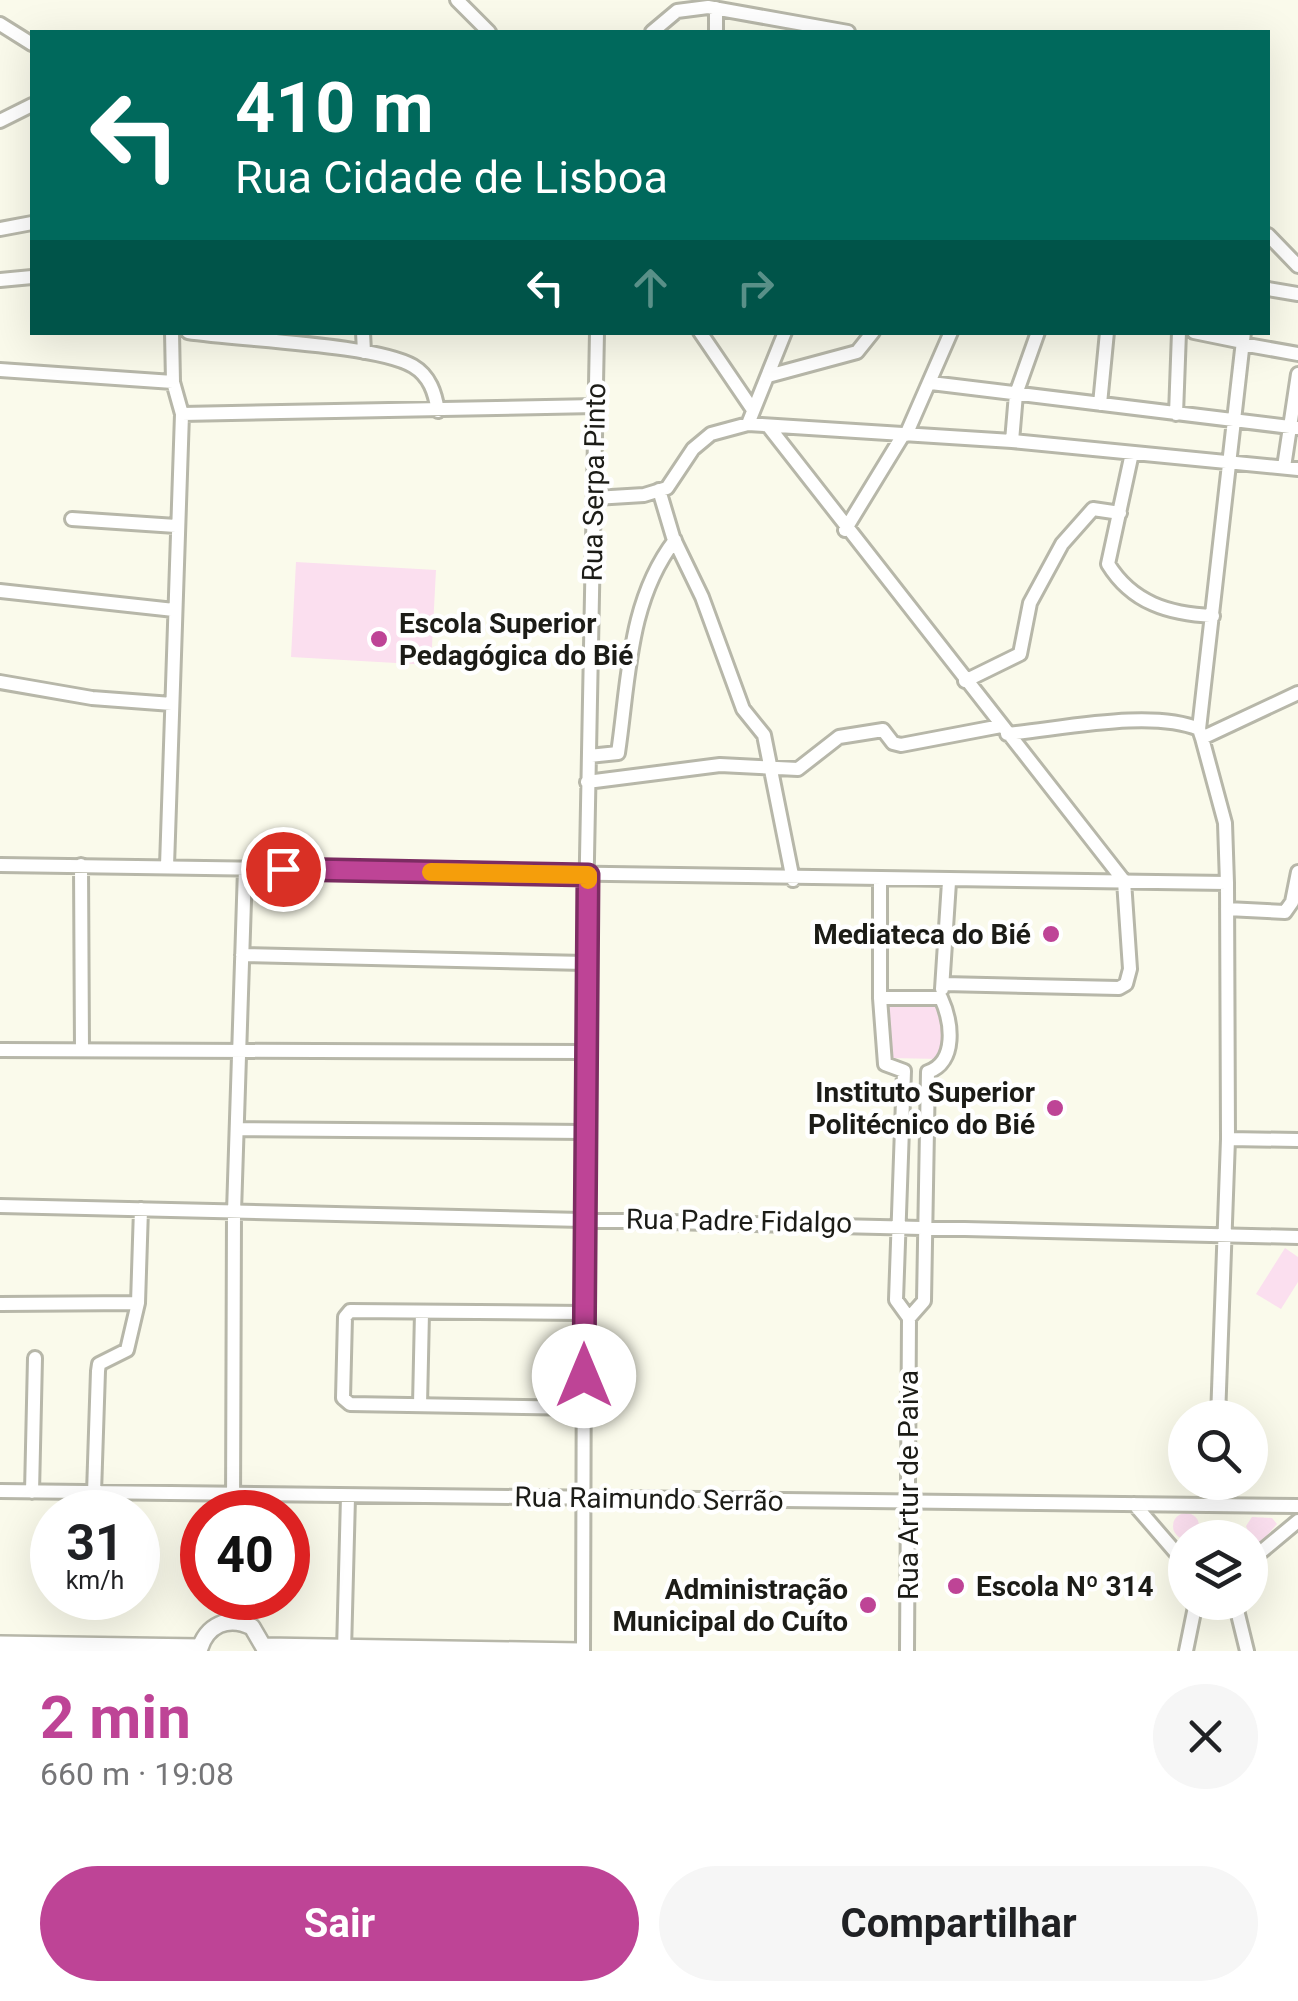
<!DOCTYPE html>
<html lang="pt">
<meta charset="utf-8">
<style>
body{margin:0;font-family:Roboto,sans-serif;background:#f6f6f6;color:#202124;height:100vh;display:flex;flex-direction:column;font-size:38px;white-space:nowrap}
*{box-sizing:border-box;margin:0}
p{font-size:32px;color:#757577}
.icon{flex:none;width:55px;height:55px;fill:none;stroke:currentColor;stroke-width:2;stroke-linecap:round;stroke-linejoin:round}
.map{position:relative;height:1651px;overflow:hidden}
.side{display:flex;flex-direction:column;background:#fff;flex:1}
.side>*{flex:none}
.hud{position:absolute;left:30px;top:30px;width:1240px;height:305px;border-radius:0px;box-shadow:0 10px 40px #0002;background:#00695c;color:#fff;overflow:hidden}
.controls{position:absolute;left:1168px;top:1400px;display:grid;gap:20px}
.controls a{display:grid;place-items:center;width:100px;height:100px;border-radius:50%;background:#fff;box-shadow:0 10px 40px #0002;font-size:50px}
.speed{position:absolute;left:30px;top:1490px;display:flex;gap:20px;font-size:50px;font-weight:700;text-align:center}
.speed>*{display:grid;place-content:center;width:130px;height:130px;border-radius:50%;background:#fff;box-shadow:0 10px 40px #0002;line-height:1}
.speed small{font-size:25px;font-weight:400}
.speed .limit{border:15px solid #d22;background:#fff;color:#111}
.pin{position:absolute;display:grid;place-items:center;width:85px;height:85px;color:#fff;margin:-42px;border:5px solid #fff;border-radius:50%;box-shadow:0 2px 10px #0007}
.me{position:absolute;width:110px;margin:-55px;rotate:0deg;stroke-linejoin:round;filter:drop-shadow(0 0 8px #0008)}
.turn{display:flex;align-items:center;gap:35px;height:210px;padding:0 40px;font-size:45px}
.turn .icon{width:130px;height:130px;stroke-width:2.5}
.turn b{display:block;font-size:70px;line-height:85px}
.lanes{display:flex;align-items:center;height:95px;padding:0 40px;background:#0003;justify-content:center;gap:50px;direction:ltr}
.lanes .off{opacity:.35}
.round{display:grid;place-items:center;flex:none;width:105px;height:105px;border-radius:52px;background:#f6f6f6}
.overview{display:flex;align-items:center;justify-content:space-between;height:170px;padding:0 40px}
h1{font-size:60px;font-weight:700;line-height:75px;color:#be4496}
.primary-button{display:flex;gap:20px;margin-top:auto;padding:20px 40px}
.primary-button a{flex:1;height:115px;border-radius:60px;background:#be4496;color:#fff;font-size:40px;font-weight:700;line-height:115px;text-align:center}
.primary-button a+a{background:#f6f6f6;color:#202124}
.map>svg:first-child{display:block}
</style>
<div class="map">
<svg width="1298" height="1651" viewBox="0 0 1298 1651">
<rect width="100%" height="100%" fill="#fafaeb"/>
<path fill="#fbdfef" d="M296,562L436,570L431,665L291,657Z
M889,1006L941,1007V1059L889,1058Z
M1285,1248L1298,1257V1282L1281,1309L1256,1294Z
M1173 1526a13 13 0 1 1 26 0a13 13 0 1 1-26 0Z
M1252,1517L1272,1518L1277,1524L1255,1549L1246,1526Z"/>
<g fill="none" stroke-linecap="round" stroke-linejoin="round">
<g stroke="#b7b7a9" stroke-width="18">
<path id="minor" d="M457,0L489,32
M716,8V32
M0,24L32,44
M652,32L677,11L708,7L848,32
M0,121L32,105
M0,229L32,223
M1268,235L1298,266
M0,280L32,277
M1268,289L1298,294
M188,332C239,340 375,344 413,366C430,376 435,393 438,411
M363,332L364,352
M700,332L753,410
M1194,332L1243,342
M1242,344L1298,354
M0,370L173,382
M768,376L857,352L873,332
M931,383L1298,428
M1100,404L1107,332
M182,414L596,406
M1176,414L1179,332
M748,424L785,332
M769,427L1124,881L1130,969L1126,984L1119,988L944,984
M906,435L951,332
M1012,441L1016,394L1038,332
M1132,453L1108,564C1132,603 1169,614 1213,616
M1284,467L1298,374
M659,490L673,537L702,597L743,709L764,735L793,880
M595,498L644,495L667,488L693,449L711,434L748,424L1012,441L1298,469
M72,519L176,526
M845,530L903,435
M0,591L174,610
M965,681L1020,654L1030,603L1062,544L1093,509L1120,513
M0,682L92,698L172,704
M1199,729L1244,332
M1007,734C1061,729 1150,709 1199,729L1202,738L1225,823L1227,883L1228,1139L1218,1418
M1202,738L1298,693
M589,756L618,753C629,679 628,601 675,540
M587,782L720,765L798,769L839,737L883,730L893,743L901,745L1001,726
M0,865L1227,883
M81,865L82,1050
M167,866L182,414L173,382L172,332
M1227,909L1285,912L1292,902L1298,872
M242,955L585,963
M942,989L949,882
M880,998H941C952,1022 957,1062 928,1072L924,1301L909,1318L896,1300L904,1071L885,1064Z
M880,998V880
M0,1050L584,1052
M237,1129L584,1132
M1228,1139L1298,1140
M0,1206L1298,1237
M0,1304L138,1303
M583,1313L350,1311L345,1317L343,1398L350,1404L584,1408
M420,1405L422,1312
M0,1491L1298,1506
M32,1492L35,1358
M94,1493L98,1371L99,1364L127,1350L138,1303L141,1209
M1134,1504L1185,1563
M1216,1505L1217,1482
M233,1512L234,1212L245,869
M1250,1561L1298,1521
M1235,1602L1247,1651
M230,1621L231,1598
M344,1651L348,1497
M583,1651L585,963L597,332
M907,1651L909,1318
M1186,1651L1196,1602"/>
</g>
<g stroke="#b7b7a9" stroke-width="20">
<path id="major" d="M0,1644L200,1647
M265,1646L580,1651
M199,1651C206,1625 228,1615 252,1627L266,1651"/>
</g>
<use href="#minor" stroke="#fff" stroke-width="12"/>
<use href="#major" stroke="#fff" stroke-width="15"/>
</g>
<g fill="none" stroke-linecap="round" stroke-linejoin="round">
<g stroke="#7c2c62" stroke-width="25">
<path id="route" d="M283,869L588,875L584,1376"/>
</g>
<use href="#route" stroke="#be4496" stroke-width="18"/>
<path stroke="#f59e0b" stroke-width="18" d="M431,872L588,875V880"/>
</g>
<g fill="#be4496" stroke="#fff" stroke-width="4">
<circle cx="379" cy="639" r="10"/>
<circle cx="1051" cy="934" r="10"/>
<circle cx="1055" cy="1108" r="10"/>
<circle cx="956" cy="1586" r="10"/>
<circle cx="868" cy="1605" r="10"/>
</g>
<g text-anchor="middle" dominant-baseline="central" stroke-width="9" stroke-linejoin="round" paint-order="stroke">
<g font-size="28" fill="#1c1c17" stroke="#fff">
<text transform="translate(594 482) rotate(-89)">Rua Serpa Pinto</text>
<text transform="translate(739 1221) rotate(1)">Rua Padre Fidalgo</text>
<text transform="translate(908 1485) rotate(-90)">Rua Artur de Paiva</text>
<text transform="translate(649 1499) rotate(1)">Rua Raimundo Serrão</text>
</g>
<g font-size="28" font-weight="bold" fill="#1c1c17" stroke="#fff" text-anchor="end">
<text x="399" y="623" text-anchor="start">Escola Superior<tspan x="399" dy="32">Pedagógica do Bié</tspan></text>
<text x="1031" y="934">Mediateca do Bié</text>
<text x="1035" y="1092">Instituto Superior<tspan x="1035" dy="32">Politécnico do Bié</tspan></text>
<text x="976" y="1586" text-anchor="start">Escola Nº 314</text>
<text x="848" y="1589">Administração<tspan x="848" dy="32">Municipal do Cuíto</tspan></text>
</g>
</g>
</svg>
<div class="controls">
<a><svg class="icon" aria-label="search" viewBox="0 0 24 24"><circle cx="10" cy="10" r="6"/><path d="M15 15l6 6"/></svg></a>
<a><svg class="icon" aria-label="layers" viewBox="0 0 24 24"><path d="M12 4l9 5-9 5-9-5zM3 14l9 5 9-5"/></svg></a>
</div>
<div class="speed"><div>31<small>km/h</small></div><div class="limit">40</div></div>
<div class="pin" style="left:283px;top:869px;background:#d93025"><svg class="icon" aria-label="arrive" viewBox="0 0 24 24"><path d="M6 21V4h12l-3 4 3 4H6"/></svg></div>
<svg class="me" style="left:584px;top:1376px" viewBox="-20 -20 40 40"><circle r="19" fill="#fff"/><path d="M0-13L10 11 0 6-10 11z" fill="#be4496"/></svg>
<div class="hud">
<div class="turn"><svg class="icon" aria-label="left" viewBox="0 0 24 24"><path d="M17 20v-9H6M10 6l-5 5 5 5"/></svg><div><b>410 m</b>Rua Cidade de Lisboa</div></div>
<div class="lanes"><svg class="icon" aria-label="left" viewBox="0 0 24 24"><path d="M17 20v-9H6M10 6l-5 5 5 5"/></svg><svg class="icon off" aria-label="ahead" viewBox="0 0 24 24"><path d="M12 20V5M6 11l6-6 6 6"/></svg><svg class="icon off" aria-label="right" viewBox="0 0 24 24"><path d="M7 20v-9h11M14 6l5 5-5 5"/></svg></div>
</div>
</div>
<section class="side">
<div class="overview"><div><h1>2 min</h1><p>660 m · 19:08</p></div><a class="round"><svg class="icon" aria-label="close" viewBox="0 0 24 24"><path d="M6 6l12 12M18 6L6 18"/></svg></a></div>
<div class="primary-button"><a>Sair</a><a>Compartilhar</a></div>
</section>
